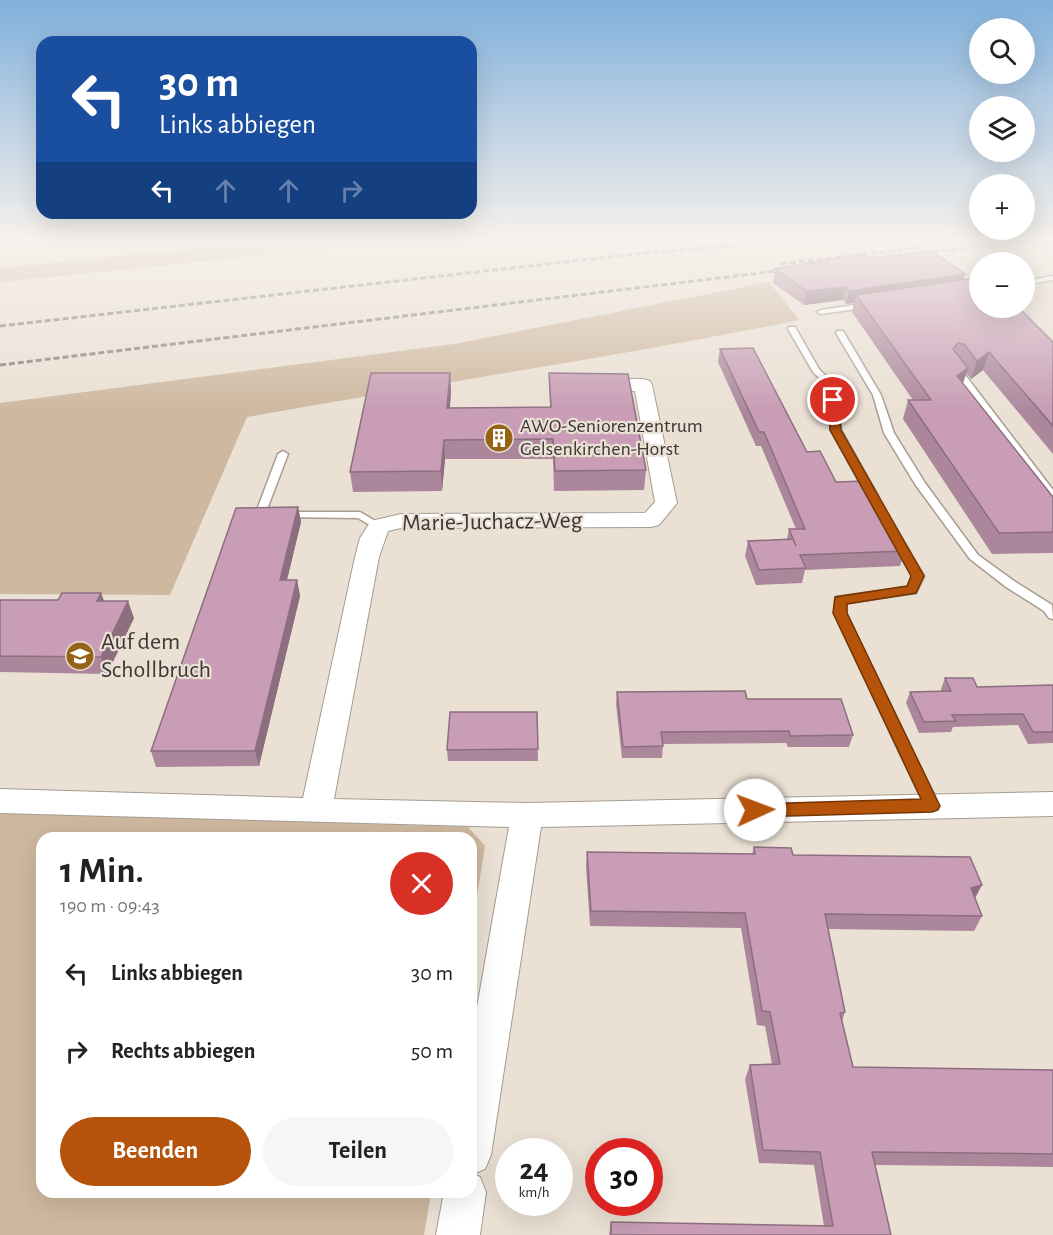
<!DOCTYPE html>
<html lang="de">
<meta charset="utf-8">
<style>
body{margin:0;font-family:"Alegreya Sans",sans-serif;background:#f6f6f6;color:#222;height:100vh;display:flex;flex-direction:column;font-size:22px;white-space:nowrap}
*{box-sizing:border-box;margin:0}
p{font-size:20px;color:#767676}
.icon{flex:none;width:33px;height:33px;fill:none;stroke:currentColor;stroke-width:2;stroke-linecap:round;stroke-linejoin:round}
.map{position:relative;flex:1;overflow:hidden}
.details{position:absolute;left:36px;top:832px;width:441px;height:366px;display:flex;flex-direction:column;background:#fff;border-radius:18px;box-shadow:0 6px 24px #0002}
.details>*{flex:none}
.hud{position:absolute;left:36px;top:36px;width:441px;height:183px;border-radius:18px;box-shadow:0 6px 24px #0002;background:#1a4fa0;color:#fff;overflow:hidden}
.tools{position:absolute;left:969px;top:18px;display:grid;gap:12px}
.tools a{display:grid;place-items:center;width:66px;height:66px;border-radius:50%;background:#fff;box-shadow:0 6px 24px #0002;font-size:30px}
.speed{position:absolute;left:495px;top:1138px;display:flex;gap:12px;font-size:30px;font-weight:700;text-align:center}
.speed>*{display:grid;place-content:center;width:78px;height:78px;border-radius:50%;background:#fff;box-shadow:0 6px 24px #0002;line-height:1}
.speed small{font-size:15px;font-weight:400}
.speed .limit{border:9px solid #d22;background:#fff;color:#111}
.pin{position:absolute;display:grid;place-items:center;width:51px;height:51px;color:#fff;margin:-26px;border:3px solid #fff;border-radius:50%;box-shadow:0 2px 6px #0007}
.me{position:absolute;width:66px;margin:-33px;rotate:88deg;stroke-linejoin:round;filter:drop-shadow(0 0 4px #0008)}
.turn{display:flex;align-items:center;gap:21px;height:126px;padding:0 24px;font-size:27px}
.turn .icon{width:78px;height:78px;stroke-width:2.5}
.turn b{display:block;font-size:42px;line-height:51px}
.lanes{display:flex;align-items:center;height:57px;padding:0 24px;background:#0003;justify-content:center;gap:30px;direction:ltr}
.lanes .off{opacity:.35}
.round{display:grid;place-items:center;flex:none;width:63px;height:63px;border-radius:32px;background:#f6f6f6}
.summary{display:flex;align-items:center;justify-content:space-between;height:102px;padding:0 24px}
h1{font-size:36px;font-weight:700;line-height:45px}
.cta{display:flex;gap:12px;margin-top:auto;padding:12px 24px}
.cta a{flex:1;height:69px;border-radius:36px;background:#b45309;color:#fff;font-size:24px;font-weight:700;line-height:69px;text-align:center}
.cta a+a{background:#f6f6f6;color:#222}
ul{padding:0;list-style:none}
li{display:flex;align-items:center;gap:18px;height:78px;padding:0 24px}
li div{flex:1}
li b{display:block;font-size:22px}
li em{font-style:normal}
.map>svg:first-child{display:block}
</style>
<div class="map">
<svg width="1053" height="1235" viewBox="0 0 1053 1235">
<rect width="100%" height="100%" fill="#eae0d4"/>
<path fill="#ceb89f" d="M196,240H414L0,282V268L186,249Z
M769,282L799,320C616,357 431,384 247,417L170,595L0,594V403L454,344Z
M0,813L468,827L485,846L471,933V838H42V1192L431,1193L424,1235H0Z"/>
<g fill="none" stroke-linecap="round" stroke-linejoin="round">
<g stroke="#a69c91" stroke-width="3">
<path id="lane" d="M1053,276V280L1024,285V281Z
M868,303H871V307L821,314L817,312L821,310Z
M789,327H795L819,369L837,387L841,430L878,496L877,498H869L868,496L831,430L829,388L813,372L788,329Z
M837,331H843L881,395L894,433L925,483L978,555L1014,581L1052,605L1053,619L1049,618L1044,611L1006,587L970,559L915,484L884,433L873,395L836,333Z
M956,366L959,367L1053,490V500L1049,499L953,371V367Z
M283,451L288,454L266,512L273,515L268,518L256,517L255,515L278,454Z
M285,512H360L384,526L383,528H375L358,518L281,517L280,515Z
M897,536L902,539L924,576L916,593L846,603V613L939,806L937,810L932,812L927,810L925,806L834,613L836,597L908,587L912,576L892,539Z"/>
</g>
<g stroke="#a69c91" stroke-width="2">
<path id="street" d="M595,379H643L650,381L652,385L677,503L659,525L651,527L401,528L388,531L379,557L334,799L527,803L1053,792V816L541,827L491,1155L485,1169L473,1174L480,1177L486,1192L480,1235H436L444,1192H471V1041L509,827L0,813V789L303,798L355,557L360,538L371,521L401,514L645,513L655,502L635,391L588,389L586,385L588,381Z"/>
</g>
<use href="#lane" fill="#fff" fill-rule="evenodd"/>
<use href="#street" fill="#fff" fill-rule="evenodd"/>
<path stroke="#847e76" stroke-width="3" stroke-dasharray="6 3" stroke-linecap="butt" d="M915,254L1037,240
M781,264L924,247
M0,326L644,253L797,240
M0,365L793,269"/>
</g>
<path fill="#ac879c" d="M869,258L963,279L1053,342V454L983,370L971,379L966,373L963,383L1053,497V553L992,554L903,419L908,400H913L852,312L854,303L846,304L843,300L804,305L773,283L775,269Z
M720,349L807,452L836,482L905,551L900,566L805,570L802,583L756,585L745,556L748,541L787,539L789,529H796L761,446H756L718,362Z
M450,373L451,392L450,408L550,407L549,373L646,470L644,490L554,491L553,459H445L442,491L353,492L350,472Z
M298,507L301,522L287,580H297L300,596L259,766L156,767L151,751Z
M101,593L104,601L134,618L107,674L0,672V600H58Z
M945,678L977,687L1053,685V743L1028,744L1018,725L953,727L951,732L919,733L906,703L910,692L941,691V689Z
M617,692L747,699L853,735L849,747H788L786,743L663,744L662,758H622L616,704Z
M537,712L538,761H448L447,750Z
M754,847L793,855L975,898L982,916L974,931L828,929L845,1012L842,1021L853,1067L1053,1070V1167L875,1165L891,1235H609L611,1222L824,1226L814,1165L759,1163L745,1079L750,1065L772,1064L765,1026L757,1025L741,928L590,926L586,867L587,852L752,854Z"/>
<path fill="#8c6e7f" d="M965,274L961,287L856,295L854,303L846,304L849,291Z
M846,287L843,300L804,305L806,291Z
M989,352L983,370L971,379L977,361Z
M968,368L962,386L957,376Z
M450,373L451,392L448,427L447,408Z
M444,440L445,459L442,491L441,471Z
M298,507L301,522L283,596L280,580Z
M297,580L300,596L259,766L255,751Z
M101,593L107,610L97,601Z
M128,601L134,618L107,674L101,657Z
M982,885L974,900L971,888Z"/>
<path fill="#c89db5" stroke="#8c6e7f" stroke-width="1.5" d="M931,251L965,274L849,291L846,287L806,291L775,269L863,254L869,258Z
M976,278L980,280V308H1019L1053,342V426L989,352L977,361L964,344L958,343L953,349L968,368L957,376L1053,497V532L999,533L908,400H931L856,295Z
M753,348L807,452L820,451L836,482L866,481L905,551L800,555L806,568L759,570L748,541L793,539L796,546L789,529H805L764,432H759L720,349Z
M371,373H450L447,408L551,407L549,373L628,374L646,470L555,471L553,439L444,440L441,471L350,472Z
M298,507L280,580H297L255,751H151L236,508Z
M62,593H101L97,601H128L101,657L0,656V600H58Z
M945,678H973L977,687L1053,685V732H1033L1023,714L952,715L956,721L924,722L910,692L951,691Z
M745,691L747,699H841L853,735L790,736L789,731L661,732L663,746L623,747L617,692Z
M450,712H537L538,749L447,750Z
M754,847L791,848L793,855L970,857L982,885L971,888L982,916L825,914L845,1012L840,1013L853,1067L1053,1070V1154L872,1152L891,1235H611V1222L833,1226L820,1152L763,1150L750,1065L780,1064L770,1012L762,1011L745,913L591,911L587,852L755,854Z"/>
<linearGradient id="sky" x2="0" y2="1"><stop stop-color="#81b0dc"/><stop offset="0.58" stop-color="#f6f1ec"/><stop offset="1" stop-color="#f6f1ec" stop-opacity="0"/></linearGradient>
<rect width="1053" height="412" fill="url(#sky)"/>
<path fill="#b45309" stroke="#753606" stroke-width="1.5" d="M833,397L838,400L841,430L924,576L916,593L847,604V613L940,806L938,810L932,812L755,817L749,815L747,810L749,806L755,804L921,799L833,613L835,597L907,586L911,576L830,430L828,400Z"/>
<defs>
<g id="building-disc" transform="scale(1.5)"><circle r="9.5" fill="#966316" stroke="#eae0d4"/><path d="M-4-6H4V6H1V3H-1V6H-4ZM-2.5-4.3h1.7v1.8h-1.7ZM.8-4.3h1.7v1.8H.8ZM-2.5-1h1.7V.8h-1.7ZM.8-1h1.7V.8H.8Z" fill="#fff"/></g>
<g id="school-disc" transform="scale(1.5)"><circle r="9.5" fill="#966316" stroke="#eae0d4"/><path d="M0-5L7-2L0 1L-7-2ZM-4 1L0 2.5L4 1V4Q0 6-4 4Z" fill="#fff"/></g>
</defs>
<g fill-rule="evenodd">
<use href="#building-disc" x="499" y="438"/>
<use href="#school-disc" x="80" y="656"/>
</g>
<g text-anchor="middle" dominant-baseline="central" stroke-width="4.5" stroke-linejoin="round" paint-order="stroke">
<g font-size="20" fill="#3b3732" stroke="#eae0d4" text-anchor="start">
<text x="520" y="426">AWO-Seniorenzentrum<tspan x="520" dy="23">Gelsenkirchen-Horst</tspan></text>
</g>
<g font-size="24" fill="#3b3732" stroke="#eae0d4">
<text transform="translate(492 522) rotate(-1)">Marie-Juchacz-Weg</text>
</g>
<g font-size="24" fill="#3b3732" stroke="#eae0d4" text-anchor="start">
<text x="101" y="642">Auf dem<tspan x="101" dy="28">Schollbruch</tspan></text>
</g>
</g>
</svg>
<div class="tools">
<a><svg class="icon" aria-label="search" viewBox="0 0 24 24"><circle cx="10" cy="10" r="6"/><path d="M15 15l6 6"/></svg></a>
<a><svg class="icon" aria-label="layers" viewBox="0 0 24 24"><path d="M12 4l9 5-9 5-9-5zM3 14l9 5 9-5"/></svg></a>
<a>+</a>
<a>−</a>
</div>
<div class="speed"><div>24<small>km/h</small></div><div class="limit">30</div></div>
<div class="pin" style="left:833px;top:400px;background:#d93025"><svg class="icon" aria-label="arrive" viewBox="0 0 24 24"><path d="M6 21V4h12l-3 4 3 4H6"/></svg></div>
<svg class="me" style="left:755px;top:810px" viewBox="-20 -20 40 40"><circle r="19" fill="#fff"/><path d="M0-13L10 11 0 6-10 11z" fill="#b45309"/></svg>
<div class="hud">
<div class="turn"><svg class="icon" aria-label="left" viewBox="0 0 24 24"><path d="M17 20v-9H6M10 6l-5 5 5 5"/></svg><div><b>30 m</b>Links abbiegen</div></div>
<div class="lanes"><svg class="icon" aria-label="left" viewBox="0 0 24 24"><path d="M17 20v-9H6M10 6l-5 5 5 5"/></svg><svg class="icon off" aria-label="ahead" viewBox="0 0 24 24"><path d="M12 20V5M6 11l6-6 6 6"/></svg><svg class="icon off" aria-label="ahead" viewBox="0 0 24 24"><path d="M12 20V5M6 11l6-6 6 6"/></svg><svg class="icon off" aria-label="right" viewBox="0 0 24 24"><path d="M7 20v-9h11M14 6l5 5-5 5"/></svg></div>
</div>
<section class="details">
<div class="summary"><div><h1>1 Min.</h1><p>190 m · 09:43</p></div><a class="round" style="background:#d93025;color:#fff"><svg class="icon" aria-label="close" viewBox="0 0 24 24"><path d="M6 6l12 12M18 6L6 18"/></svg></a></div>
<ul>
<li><svg class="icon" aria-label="left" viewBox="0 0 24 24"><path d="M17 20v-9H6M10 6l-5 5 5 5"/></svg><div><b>Links abbiegen</b></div><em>30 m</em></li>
<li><svg class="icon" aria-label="right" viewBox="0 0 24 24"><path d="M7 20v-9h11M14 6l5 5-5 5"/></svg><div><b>Rechts abbiegen</b></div><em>50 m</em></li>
</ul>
<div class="cta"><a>Beenden</a><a>Teilen</a></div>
</section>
</div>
